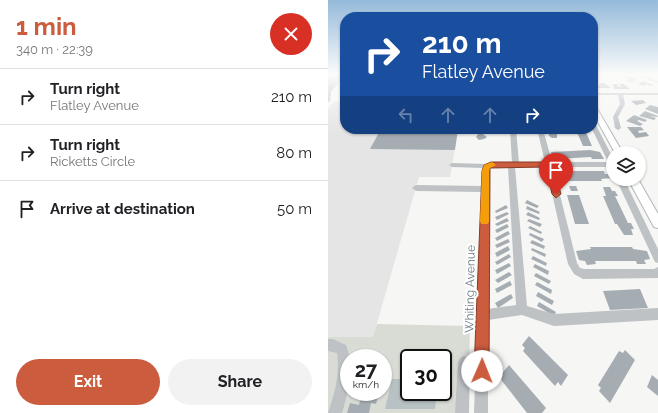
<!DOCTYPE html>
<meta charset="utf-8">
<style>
body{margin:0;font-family:Raleway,sans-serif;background:#f2f2f2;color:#202124;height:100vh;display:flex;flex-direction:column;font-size:15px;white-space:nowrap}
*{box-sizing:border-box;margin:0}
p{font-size:13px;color:#757577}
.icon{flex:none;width:22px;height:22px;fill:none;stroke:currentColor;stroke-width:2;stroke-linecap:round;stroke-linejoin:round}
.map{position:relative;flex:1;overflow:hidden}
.side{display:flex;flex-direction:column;background:#fff;width:328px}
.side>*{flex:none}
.top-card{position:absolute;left:12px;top:12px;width:258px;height:122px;border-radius:16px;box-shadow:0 1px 3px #0004;background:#1a4fa0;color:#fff;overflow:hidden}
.controls{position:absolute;left:278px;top:146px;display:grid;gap:8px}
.controls a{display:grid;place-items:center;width:40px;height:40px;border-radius:50%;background:#fff;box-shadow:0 1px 3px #0004;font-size:20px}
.speed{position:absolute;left:12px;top:349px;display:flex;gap:8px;font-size:20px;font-weight:700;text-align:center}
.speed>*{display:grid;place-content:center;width:52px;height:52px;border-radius:50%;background:#fff;box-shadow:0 1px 3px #0004;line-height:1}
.speed small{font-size:10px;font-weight:400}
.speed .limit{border:2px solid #111;border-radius:6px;background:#fff;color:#111}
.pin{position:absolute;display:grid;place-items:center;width:34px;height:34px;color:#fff;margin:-41px -17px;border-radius:50% 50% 50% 0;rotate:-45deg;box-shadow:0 0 4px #0007}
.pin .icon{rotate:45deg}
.me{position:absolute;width:44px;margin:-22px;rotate:1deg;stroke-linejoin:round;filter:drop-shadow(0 0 3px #0008)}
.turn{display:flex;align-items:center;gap:14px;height:84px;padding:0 16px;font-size:18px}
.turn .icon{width:52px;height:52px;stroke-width:2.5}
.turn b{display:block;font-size:28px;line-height:34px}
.lanes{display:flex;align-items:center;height:38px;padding:0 16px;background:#0003;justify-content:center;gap:20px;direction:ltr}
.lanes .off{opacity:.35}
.round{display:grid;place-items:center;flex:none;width:42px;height:42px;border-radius:21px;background:#f2f2f2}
.overview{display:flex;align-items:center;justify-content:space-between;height:68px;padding:0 16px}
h1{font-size:24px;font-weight:700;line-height:30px;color:#cc5c3e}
.cta{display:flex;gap:8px;margin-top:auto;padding:8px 16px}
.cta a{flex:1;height:46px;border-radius:24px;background:#cc5c3e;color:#fff;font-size:16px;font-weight:700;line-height:46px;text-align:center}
.cta a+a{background:#f2f2f2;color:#202124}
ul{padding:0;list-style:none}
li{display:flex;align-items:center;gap:12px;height:56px;padding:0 16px;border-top:1px solid #e0e0e0}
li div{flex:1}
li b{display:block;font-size:15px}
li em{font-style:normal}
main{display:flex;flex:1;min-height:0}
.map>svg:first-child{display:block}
</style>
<main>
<section class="side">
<div class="overview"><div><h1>1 min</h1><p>340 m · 22:39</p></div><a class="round" style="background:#d93025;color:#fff"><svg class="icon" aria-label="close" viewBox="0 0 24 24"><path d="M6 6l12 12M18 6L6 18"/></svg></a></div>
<ul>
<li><svg class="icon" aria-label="right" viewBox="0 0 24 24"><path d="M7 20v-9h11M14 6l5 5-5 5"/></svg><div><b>Turn right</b><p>Flatley Avenue</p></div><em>210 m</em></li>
<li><svg class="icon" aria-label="right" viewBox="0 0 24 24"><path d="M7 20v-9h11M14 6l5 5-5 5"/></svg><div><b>Turn right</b><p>Ricketts Circle</p></div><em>80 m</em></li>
<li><svg class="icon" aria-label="arrive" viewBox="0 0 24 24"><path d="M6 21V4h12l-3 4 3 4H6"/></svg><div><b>Arrive at destination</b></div><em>50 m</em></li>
</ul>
<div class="cta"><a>Exit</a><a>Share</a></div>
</section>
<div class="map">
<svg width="330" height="413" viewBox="0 0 330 413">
<rect width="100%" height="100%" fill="#f6f6f4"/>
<path fill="#e4e5e4" d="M7,101H17V129H130L122,177H91L45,337H0V109Z"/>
<path fill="#d8dcd5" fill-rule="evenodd" d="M49,324L142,326L140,413H0V337H45ZM21,358H55V392H21ZM81,358H115V392H81Z"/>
<path fill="#b8c2c5" d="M0,75H17L3,92L2,101L0,102Z
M64,379H81V392H109L107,409H57Z"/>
<path fill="#a6adb2" d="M299,76L305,78L310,79L305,82L299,81L301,79L296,78Z
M315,81L325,85L323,86L318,84L316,86L310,84Z
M265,83L273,86L271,83H276L283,88H266Z
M284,84H289L291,87H293L291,84H296L302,89H287Z
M315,100L318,103L308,105L303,101Z
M322,105L330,107V114L317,109Z
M317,111L330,116L329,117L321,116L328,118L326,120L311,116Z
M306,115L319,120L317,122L311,120L309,121L315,124L312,126L298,121Z
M299,127H313L316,130L310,131L311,133L318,132L321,136L308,138Z
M53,129H130L127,150L42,149Z
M220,129H230L231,133H229V138H224L221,136Z
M248,130H257L264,146H255Z
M150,134H155L159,137L156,139L151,140L148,137Z
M262,150L272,152L276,159H264L263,157L229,159L228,157H224L223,152Z
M232,171H276L277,174H282L284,178L273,179L274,181H241L240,179L229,178L228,173Z
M241,186H248L250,191H243Z
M275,187H282L284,191H287L290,196H287L300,223H303L306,229H303L305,235H296L289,224H287L275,196H278Z
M239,195H251L261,224H247Z
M199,200L211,206L209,208L197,203Z
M178,205L180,208L168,213L167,211Z
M199,206L212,212L211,214L198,209Z
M179,212L181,214L169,220L167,217Z
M200,212L212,218L211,220L198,215Z
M179,218L181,221L169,226L167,224Z
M201,219L214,224L212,227L199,221Z
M179,224L181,227L169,233L167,230Z
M202,226L214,232L213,234L200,228Z
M180,231L182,234L169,241L167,238Z
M202,233L216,239L214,242L201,235Z
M180,239L182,242L169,248L167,245Z
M204,240L217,246L216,249L202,243Z
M180,246L182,250L169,257L167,253Z
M262,247H304L305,249L319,251L322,259L316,260L318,264H309L308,261H267L268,264L259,265L257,261L251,260L248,251L263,249Z
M204,248L218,254L217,257L203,250Z
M181,254L183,257L169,265L167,262Z
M205,256L219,263L218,266L203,259Z
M181,263L183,266L169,274L167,270Z
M207,264L221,271L220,275L205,267Z
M181,272L184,275L170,283L167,280Z
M208,273L223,281L221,284L206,276Z
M182,281L184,285L169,293L167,289Z
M209,282L224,290L223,294L207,285Z
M312,289L320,308L282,310L275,291Z
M210,292L226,301L224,305L208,296Z
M183,294L185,298L170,308L167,303Z
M211,302L228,312L226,316L209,306Z
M201,336L240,375L233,386L230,382L227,386L195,351L197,348L194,345Z
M297,350L307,360L282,403L271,391L273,388L270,385L291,351L295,353Z
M181,365L218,408L214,413H199L171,377Z
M324,375L330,380V396L319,387Z
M34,392H51L48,404L43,403L41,413H19L22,403L31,405Z"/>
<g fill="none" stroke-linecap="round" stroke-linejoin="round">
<g stroke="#b2b6b9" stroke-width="2">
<path id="major" d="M265,105L268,107L295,153H287L265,113Z
M300,179H310L330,214V228L326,227Z"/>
</g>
<path fill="#bec2c5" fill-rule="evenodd" d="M306,75H313L330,81V83Z
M265,93H330V95H295L297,104L290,117L293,128L290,130L287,128L285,117L292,104L290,95H265Z
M265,123L268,125L285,158V167H225L249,263L252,268L256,269H326L330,267V278L255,279L246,274L240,264L218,167H187L199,306L226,314L330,308V320L226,326L194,315L160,320V413H146L153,192L88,191L84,188L88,185L153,186L155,168L124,167L121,165L124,163L159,164L184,163L182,129H188L191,163L217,162L209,129H215L224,162H280L264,129ZM180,167L188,305L160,309L161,171L163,167Z
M288,179H296L330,249V263L327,262Z
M0,339H5L18,345C26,364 20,394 14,413H0C7,393 12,374 9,353L0,351Z
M136,356L140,358L142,362L141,413H127L130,362L132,358Z"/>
<use href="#major" fill="#fff" fill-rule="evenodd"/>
</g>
<linearGradient id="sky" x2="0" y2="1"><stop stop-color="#95bada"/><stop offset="0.56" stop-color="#fbfbfa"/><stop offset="1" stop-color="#fbfbfa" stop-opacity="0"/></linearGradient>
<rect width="330" height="133" fill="url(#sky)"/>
<path fill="#cc5c3e" stroke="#853c28" d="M163,162H224L233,194L228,198L224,194L218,167L162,168L161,371L159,376L154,378L149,376L146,371L154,171L156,165Z"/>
<path fill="#f59e0b" d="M164,162L168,165L162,168L161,171V221L160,224H153L152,221L154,171L156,165Z"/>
<g text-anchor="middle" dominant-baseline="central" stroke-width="4" stroke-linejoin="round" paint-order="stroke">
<g font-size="12" fill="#697781" stroke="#fff">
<text transform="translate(142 289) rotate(-89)">Whiting Avenue</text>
</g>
</g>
</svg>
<div class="controls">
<a><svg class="icon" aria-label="layers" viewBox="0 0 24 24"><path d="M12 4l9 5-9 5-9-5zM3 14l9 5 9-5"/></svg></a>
</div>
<div class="speed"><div>27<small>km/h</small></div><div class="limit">30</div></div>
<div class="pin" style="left:228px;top:194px;background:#d93025"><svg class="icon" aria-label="arrive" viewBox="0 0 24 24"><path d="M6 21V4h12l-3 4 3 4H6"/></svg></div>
<svg class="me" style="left:154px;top:371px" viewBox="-20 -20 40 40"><circle r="19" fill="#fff"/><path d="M0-13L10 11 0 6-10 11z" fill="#cc5c3e"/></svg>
<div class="top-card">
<div class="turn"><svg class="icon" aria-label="right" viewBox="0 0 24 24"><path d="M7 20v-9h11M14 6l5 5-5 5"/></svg><div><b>210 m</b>Flatley Avenue</div></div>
<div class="lanes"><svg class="icon off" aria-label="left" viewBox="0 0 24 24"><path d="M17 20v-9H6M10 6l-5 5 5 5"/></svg><svg class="icon off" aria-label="ahead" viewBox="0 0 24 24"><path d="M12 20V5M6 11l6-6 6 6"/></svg><svg class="icon off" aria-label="ahead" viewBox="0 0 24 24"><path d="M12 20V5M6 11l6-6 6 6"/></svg><svg class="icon" aria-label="right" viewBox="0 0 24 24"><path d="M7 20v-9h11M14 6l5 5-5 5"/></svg></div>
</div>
</div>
</main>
